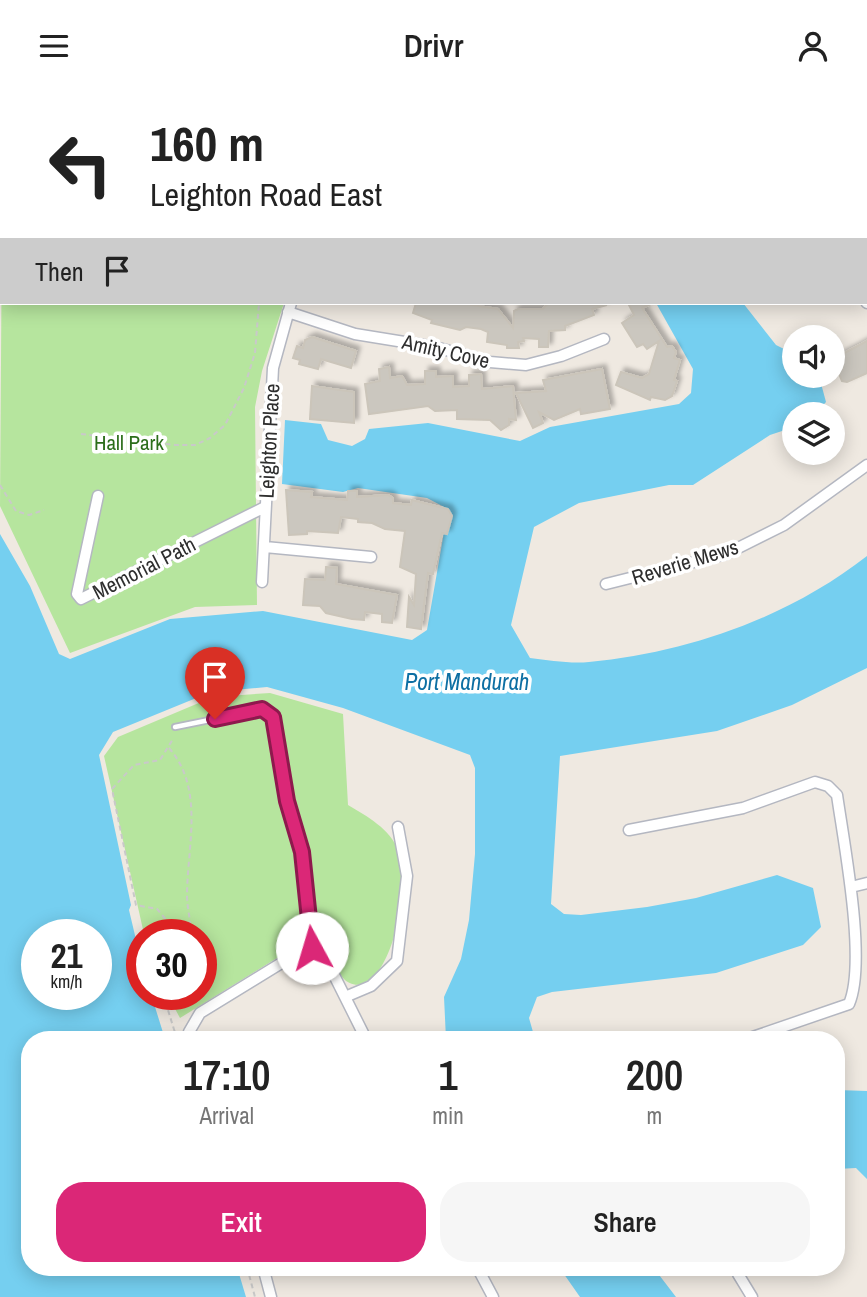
<!DOCTYPE html>
<style>
body{margin:0;font-family:"Archivo Narrow",sans-serif;background:#f6f6f6;color:#222;height:100vh;display:flex;flex-direction:column;font-size:26px;white-space:nowrap}
*{box-sizing:border-box;margin:0}
p{font-size:23px;color:#767676}
.icon{flex:none;width:38px;height:38px;fill:none;stroke:currentColor;stroke-width:2;stroke-linecap:round;stroke-linejoin:round}
.map{position:relative;flex:1;overflow:hidden}
.drawer{position:absolute;left:21px;top:940px;width:824px;height:245px;display:flex;flex-direction:column;background:#fff;border-radius:28px;box-shadow:0 4px 18px #0003}
.drawer>*{flex:none}
.banner{position:absolute;left:0px;top:0px;width:868px;height:214px;box-shadow:0 4px 18px #0003;background:#fff;color:#222;overflow:hidden}
.controls{position:absolute;left:782px;top:234px;display:grid;gap:14px}
.controls a{display:grid;place-items:center;width:63px;height:63px;border-radius:50%;background:#fff;box-shadow:0 4px 18px #0003;font-size:35px}
.speed{position:absolute;left:21px;top:828px;display:flex;gap:14px;font-size:35px;font-weight:700;text-align:center}
.speed>*{display:grid;place-content:center;width:91px;height:91px;border-radius:50%;background:#fff;box-shadow:0 4px 18px #0003;line-height:1}
.speed small{font-size:18px;font-weight:400}
.speed .limit{border:10px solid #d22;background:#fff;color:#111}
.pin{position:absolute;display:grid;place-items:center;width:60px;height:60px;color:#fff;margin:-72px -30px;border-radius:50% 50% 50% 0;rotate:-45deg;box-shadow:0 0 7px #0007}
.pin .icon{rotate:45deg}
.me{position:absolute;width:77px;margin:-38px;rotate:354deg;stroke-linejoin:round;filter:drop-shadow(0 0 5px #0008)}
.turn{display:flex;align-items:center;gap:24px;height:147px;padding:0 35px;font-size:32px}
.turn .icon{width:91px;height:91px;stroke-width:2.5}
.turn b{display:block;font-size:49px;line-height:60px}
.then{display:flex;align-items:center;height:66px;padding:0 35px;background:#0003;gap:14px;font-size:26px}
.eta{display:flex;justify-content:space-evenly;align-items:center;height:119px;text-align:center}
.eta b{font-size:42px;font-weight:600;line-height:49px}
.cta{display:flex;gap:14px;margin-top:auto;padding:14px 35px}
.cta a{flex:1;height:80px;border-radius:28px;background:#db2777;color:#fff;font-size:28px;font-weight:600;line-height:80px;text-align:center}
.cta a+a{background:#f6f6f6;color:#222}
header{display:flex;justify-content:space-between;align-items:center;height:91px;padding:0 35px;background:#fff;font-size:32px;font-weight:600}
.map>svg:first-child{display:block}
</style>
<header><svg class="icon" aria-label="menu" viewBox="0 0 24 24"><path d="M4 6h16M4 12h16M4 18h16"/></svg>Drivr<svg class="icon" aria-label="person" viewBox="0 0 24 24"><circle cx="12" cy="8" r="4"/><path d="M4 21q1-7 8-7t8 7"/></svg></header>
<div class="map">
<svg width="867" height="1206" viewBox="0 0 867 1206">
<defs>
<filter id="shadow"><feDropShadow dx="4" dy="-4" stdDeviation="2" flood-color="#0004"/></filter>
</defs>
<rect width="100%" height="100%" fill="#efe9e1"/>
<path fill="#b6e59e" d="M36,0H354L35,2Z
M2,125V212H284L262,280L255,316L257,514L195,516L70,562L0,415Z
M270,602L343,623L348,714C368,726 389,737 399,760C411,788 395,882 363,893C356,895 348,893 343,887C337,880 333,867 329,858L303,851L180,927L167,903H201V844L144,843L104,665L118,646L213,606Z"/>
<path fill="#75cff0" fill-rule="evenodd" d="M656,212H743L776,254L794,263V285H819L826,311L814,324H794V336L770,344L693,394H669L579,412L534,436L511,534L530,567C549,569 570,573 589,571C688,562 789,526 867,465V577L792,614L717,640L560,665L551,813L564,823L581,824L647,816L696,807L777,784L813,797L821,836L803,854L716,882L552,901L537,906L529,927L535,948H446L444,906L461,868L469,829L475,763V677L470,664L343,617L267,596L211,601L113,641L99,664L131,814L129,819L142,874V903H151L165,948H30V1176H237L246,1206H0V443L30,495L59,563L70,568L170,528L263,520L412,549L427,539L448,418L427,407L358,397L343,401L282,393L285,329L321,333L328,349L352,355L365,348L369,338L428,332L520,350L550,336L679,313L691,302L693,278ZM37,844H96V903H37Z
M837,999L867,1000V1088L856,1077L837,1078Z
M559,1176H653L676,1206H580Z"/>
<path fill="#cbc7bf" stroke="#cbc5ba" stroke-width="2" filter="url(#shadow)" d="M416,212H471V214L498,218L513,237L514,220L518,218H543L548,212L607,214L592,218L594,224L565,235V239L549,240L548,256H539V248L523,247L524,250L518,251L519,257H507V254L487,251L488,241L481,238L466,236L460,239L431,232L432,229L413,222Z
M628,212H653L642,217L667,256L672,255L676,261L674,267L680,269L674,289L677,290L672,305L665,309L651,306L650,309L616,294L621,281L642,287L649,283L659,250L647,258L643,253L637,256L622,232L634,224Z
M312,246L356,260L351,277L321,268L318,278L299,273L300,269L293,267L297,255L303,257L305,249Z
M867,250V282L847,291L842,290L833,268Z
M389,276L390,287L402,285L407,294L425,293V280H436V286L453,285V296L469,295V284L481,283L482,298L513,295L516,329L509,328V334L501,339L490,329L457,328V319L435,320L428,315L369,323L365,293L380,290L379,278Z
M602,278L610,318L581,323L580,318L554,329L539,321L543,332L533,337L516,302L546,300L543,289Z
M312,295L354,301V332L310,328Z
M286,399L312,401L311,406L347,409L348,400H357V406L388,404L393,407V412L411,414L412,409L448,418L452,425L447,443L442,442L433,483L428,482L421,538L407,536L409,506L414,514L416,483L400,476L405,440L385,438L372,432L358,431V428L341,426L338,442L307,440V443L289,444Z
M326,476L337,477L336,493L397,504L392,532L382,531V523L365,521L364,529L352,528L326,522L320,515L303,514L305,488L325,489Z"/>
<g fill="none" stroke-linecap="round" stroke-linejoin="round">
<g stroke="#b4b7c1" stroke-width="8">
<path id="lane" d="M175,636L234,624"/>
</g>
<g stroke="#b4b7c1" stroke-width="13">
<path id="street" d="M359,2L360,0
M866,88H867
M866,122H867
M866,211L867,212
M288,221L355,243L435,256L490,271L526,274L561,265L604,248
M98,405L77,503L81,508L265,416
M265,456L371,466
M262,491L273,277L291,212
M606,493L726,463L784,434L867,374
M235,624L262,618L273,626L287,710L302,761L312,857
M629,739L743,717L815,691L828,695L837,704C844,753 867,871 849,913L747,948
M851,796L867,792
M312,857L323,862L366,948
M345,906L371,895L397,870L407,785L398,736
M190,948L189,941L200,922L301,860L312,857
M263,1176L271,1206
M477,1176L493,1206
M740,1176L738,1183L752,1206"/>
</g>
<g stroke="#b4b7c1" stroke-width="18">
<path id="secondary" d="M492,0L496,2
M866,161H867"/>
</g>
<path stroke="#c9c9c9" stroke-width="2" stroke-dasharray="5 3.5" stroke-linecap="butt" d="M407,0L412,2
M515,0L518,2
M44,2V0
M313,2V0
M0,88L2,89
M866,141L867,144
M0,173L2,171
M866,178H867
M81,343L175,354H195L210,347L225,334L244,297L255,262L259,212
M0,394L16,420L29,424L44,419
M169,657C205,698 187,756 187,805C187,819 192,830 189,844
M168,844V831L157,818L136,814L112,698L134,674L160,669L173,648
M163,903L177,948
M247,1176L255,1206"/>
<use href="#lane" stroke="#fff" stroke-width="4.5"/>
<use href="#street" stroke="#fff" stroke-width="10"/>
<use href="#secondary" stroke="#fff" stroke-width="14"/>
</g>
<g fill="none" stroke-linecap="round" stroke-linejoin="round">
<g stroke="#8e194d" stroke-width="18">
<path id="route" d="M215,628L262,618L273,626L287,710L302,761L312,857"/>
</g>
<use href="#route" stroke="#db2777" stroke-width="12"/>
</g>
<g text-anchor="middle" dominant-baseline="central" stroke-width="7" stroke-linejoin="round" paint-order="stroke">
<g font-size="21" fill="#2e2e2e" stroke="#fff">
<text transform="translate(446 260) rotate(13)">Amity Cove</text>
<text transform="translate(269 350) rotate(-87)">Leighton Place</text>
<text transform="translate(685 471) rotate(-17)">Reverie Mews</text>
<text transform="translate(144 477) rotate(-27)">Memorial Path</text>
</g>
<g font-size="21" fill="#2c6e1b" stroke="#fff">
<text x="129" y="351">Hall Park</text>
</g>
<g font-size="23" font-style="italic" fill="#0d6fa3" stroke="#fff">
<text x="467" y="590">Port Mandurah</text>
</g>
</g>
</svg>
<div class="controls">
<a><svg class="icon" aria-label="sound" viewBox="0 0 24 24"><path d="M4 9h4l5-4v14l-5-4H4zM17 9q2 3 0 6"/></svg></a>
<a><svg class="icon" aria-label="layers" viewBox="0 0 24 24"><path d="M12 4l9 5-9 5-9-5zM3 14l9 5 9-5"/></svg></a>
</div>
<div class="speed"><div>21<small>km/h</small></div><div class="limit">30</div></div>
<div class="pin" style="left:215px;top:628px;background:#d93025"><svg class="icon" aria-label="arrive" viewBox="0 0 24 24"><path d="M6 21V4h12l-3 4 3 4H6"/></svg></div>
<svg class="me" style="left:312px;top:857px" viewBox="-20 -20 40 40"><circle r="19" fill="#fff"/><path d="M0-13L10 11 0 6-10 11z" fill="#db2777"/></svg>
<div class="banner">
<div class="turn"><svg class="icon" aria-label="left" viewBox="0 0 24 24"><path d="M17 20v-9H6M10 6l-5 5 5 5"/></svg><div><b>160 m</b>Leighton Road East</div></div>
<div class="then">Then<svg class="icon" aria-label="arrive" viewBox="0 0 24 24"><path d="M6 21V4h12l-3 4 3 4H6"/></svg></div>
</div>
<section class="drawer">
<div class="eta">
<div><b>17:10</b><p>Arrival</p></div>
<div><b>1</b><p>min</p></div>
<div><b>200</b><p>m</p></div>
</div>
<div class="cta"><a>Exit</a><a>Share</a></div>
</section>
</div>
